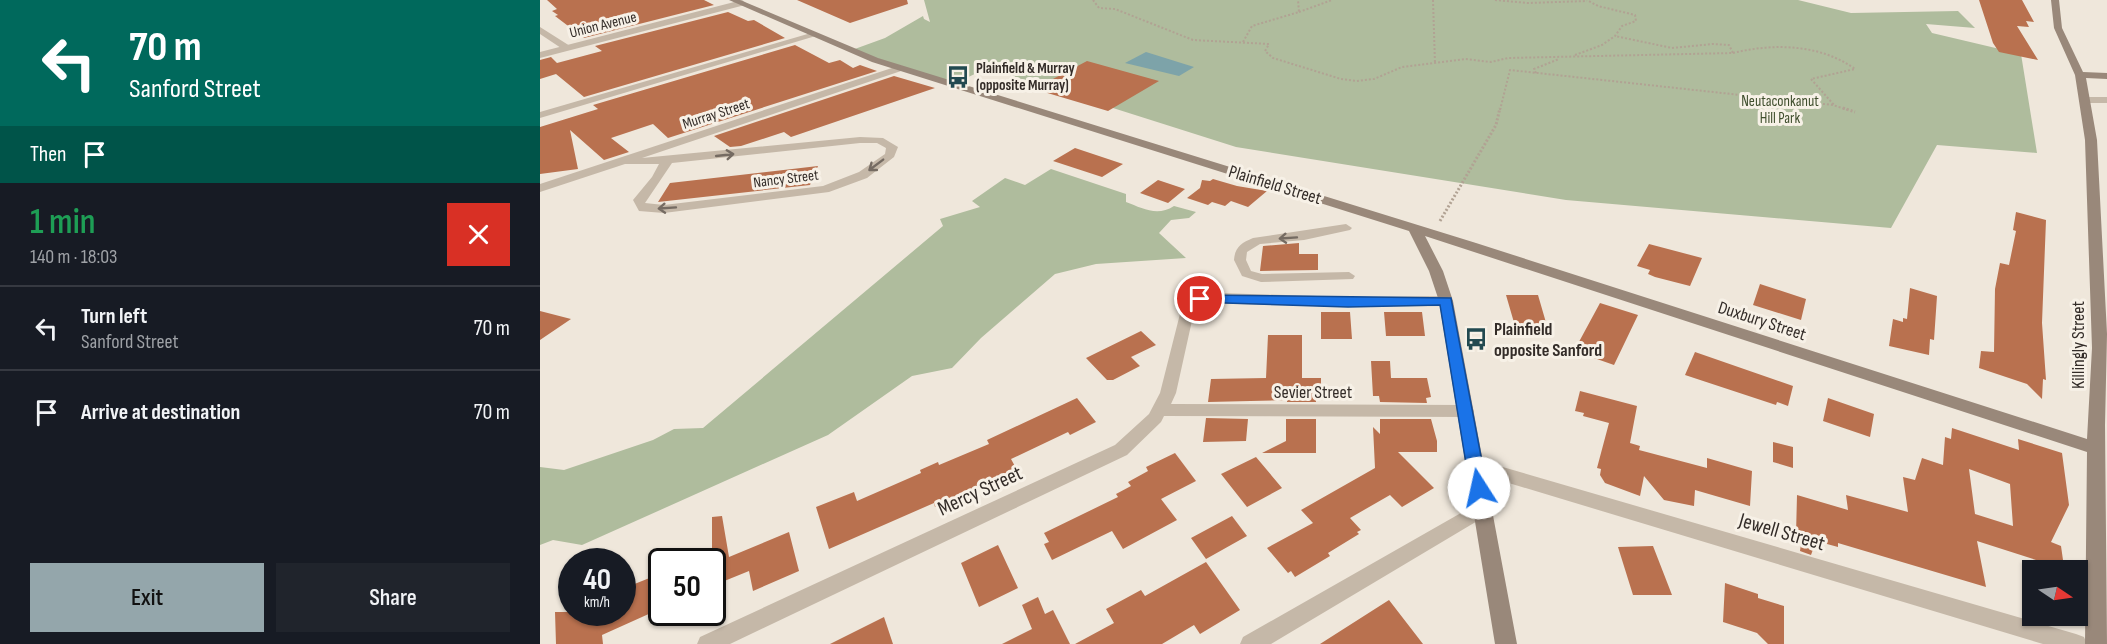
<!DOCTYPE html>
<meta charset="utf-8">
<style>
body{margin:0;font-family:"Sofia Sans Condensed",sans-serif;background:#20242c;color:#f1f3f6;height:100vh;display:flex;flex-direction:column;font-size:22px;white-space:nowrap}
*{box-sizing:border-box;margin:0}
p{font-size:20px;color:#9ea1a6}
.icon{flex:none;width:33px;height:33px;fill:none;stroke:currentColor;stroke-width:2;stroke-linecap:round;stroke-linejoin:round}
.map{position:relative;flex:1;overflow:hidden}
.sheet{display:flex;flex-direction:column;background:#171b24;width:540px}
.sheet>*{flex:none}
.guide{background:#00695c;color:#fff;overflow:hidden}
.needle{width:39px;rotate:103deg}
.controls{position:absolute;left:1482px;top:560px;display:grid;gap:12px}
.controls a{display:grid;place-items:center;width:66px;height:66px;border-radius:0px;background:#171b24;box-shadow:0 2px 4px #0004;font-size:30px}
.speed{position:absolute;left:18px;top:548px;display:flex;gap:12px;font-size:30px;font-weight:700;text-align:center}
.speed>*{display:grid;place-content:center;width:78px;height:78px;border-radius:50%;background:#171b24;box-shadow:0 2px 4px #0004;line-height:1}
.speed small{font-size:15px;font-weight:400}
.speed .limit{border:3px solid #111;border-radius:9px;background:#fff;color:#111}
.pin{position:absolute;display:grid;place-items:center;width:51px;height:51px;color:#fff;margin:-26px;border:3px solid #fff;border-radius:50%;box-shadow:0 2px 6px #0007}
.me{position:absolute;width:66px;margin:-33px;rotate:350deg;stroke-linejoin:round;filter:drop-shadow(0 0 4px #0008)}
.turn{display:flex;align-items:center;gap:21px;height:126px;padding:0 30px;font-size:27px}
.turn .icon{width:78px;height:78px;stroke-width:2.5}
.turn b{display:block;font-size:42px;line-height:51px}
.then{display:flex;align-items:center;height:57px;padding:0 30px;background:#0003;gap:12px;font-size:22px}
.round{display:grid;place-items:center;flex:none;width:63px;height:63px;border-radius:0px;background:#20242c}
.head{display:flex;align-items:center;justify-content:space-between;height:102px;padding:0 30px}
h1{font-size:36px;font-weight:600;line-height:45px;color:#1e9e55}
.primary-button{display:flex;gap:12px;margin-top:auto;padding:12px 30px}
.primary-button a{flex:1;height:69px;border-radius:0px;background:#94a6ab;color:#111;font-size:24px;font-weight:600;line-height:69px;text-align:center}
.primary-button a+a{background:#20242c;color:#f1f3f6}
ul{padding:0;list-style:none}
li{display:flex;align-items:center;gap:18px;height:84px;padding:0 30px;border-top:2px solid #363941}
li div{flex:1}
li b{display:block;font-size:22px}
li em{font-style:normal}
main{display:flex;flex:1;min-height:0}
.map>svg:first-child{display:block}
</style>
<main>
<section class="sheet">
<div class="guide">
<div class="turn"><svg class="icon" aria-label="left" viewBox="0 0 24 24"><path d="M17 20v-9H6M10 6l-5 5 5 5"/></svg><div><b>70 m</b>Sanford Street</div></div>
<div class="then">Then<svg class="icon" aria-label="arrive" viewBox="0 0 24 24"><path d="M6 21V4h12l-3 4 3 4H6"/></svg></div>
</div>
<div class="head"><div><h1>1 min</h1><p>140 m · 18:03</p></div><a class="round" style="background:#d93025;color:#fff"><svg class="icon" aria-label="close" viewBox="0 0 24 24"><path d="M6 6l12 12M18 6L6 18"/></svg></a></div>
<ul>
<li><svg class="icon" aria-label="left" viewBox="0 0 24 24"><path d="M17 20v-9H6M10 6l-5 5 5 5"/></svg><div><b>Turn left</b><p>Sanford Street</p></div><em>70 m</em></li>
<li><svg class="icon" aria-label="arrive" viewBox="0 0 24 24"><path d="M6 21V4h12l-3 4 3 4H6"/></svg><div><b>Arrive at destination</b></div><em>70 m</em></li>
</ul>
<div class="primary-button"><a>Exit</a><a>Share</a></div>
</section>
<div class="map">
<svg width="1567" height="644" viewBox="0 0 1567 644">
<rect width="100%" height="100%" fill="#efe7db"/>
<path fill="#afbc9d" d="M384,0H1258L1311,13L1418,11L1435,28L1386,24L1392,33L1481,54L1497,153L1397,145L1351,228L1026,200L696,147L447,68L414,84L312,50L345,38L383,16L384,19L390,22Z
M511,169L586,194V202C602,208 617,217 634,206L656,212L649,218L631,220L619,233L646,258L556,264L515,274L441,338L412,368L372,376L288,435L42,545L13,540L0,545V467L24,470L113,440L134,429L163,428L403,226L400,219L440,207L432,201L465,178L485,185Z"/>
<path fill="#7da3a9" d="M606,52L654,67L639,76L585,63Z"/>
<path fill="#b9714f" fill-rule="evenodd" d="M7,0H164L174,5L44,38L15,16L18,15L12,11L17,9Z
M257,0H367L368,4L310,23Z
M1439,0H1482L1494,22L1486,21L1489,27L1477,26L1498,60L1459,52L1453,43Z
M188,12L208,21L214,20L245,38L44,97L16,74L0,79V60L11,57L17,63L62,51L55,46Z
M255,45L289,63L300,60L313,68L320,65L337,71L128,138L113,124L71,138L89,152L64,160L30,130L38,169L0,174V127L58,109L53,105Z
M547,61L619,81L568,111L494,89Z
M354,76L395,88L251,137L244,132L201,146L190,147L174,136Z
M535,148L583,164L562,177L513,161Z
M278,166L270,185L118,202L130,183Z
M673,179L697,186L727,191L708,207L691,201L685,206L672,202L668,205L647,198L660,188L662,180L670,181Z
M618,180L645,189L628,203L600,193Z
M1476,212L1506,220L1502,323L1506,380L1503,379L1502,399L1487,384L1439,368L1441,351L1454,352L1455,289L1460,263L1469,265L1476,231L1473,230Z
M759,243V254H778V270L720,271L723,246Z
M1109,244L1162,258L1150,286L1115,277L1108,274L1110,270L1097,266Z
M1220,284L1266,299L1261,320L1213,305Z
M1370,288L1397,296L1394,340L1390,339L1389,355L1349,346L1353,319L1363,322V318L1367,319Z
M966,295H998L1007,326H975Z
M1060,303L1098,315L1074,365L1034,351Z
M0,311L31,319L0,340Z
M781,312H810L812,339H781Z
M844,312H882L885,336H846Z
M601,331L616,345L591,357L600,366L573,380H567L546,358Z
M728,335H762V378H781V399H776V402H747V400L668,402L671,379L726,378Z
M1155,352L1253,386L1248,406L1237,402L1236,405L1145,375Z
M831,361H850L851,378H887L891,397L886,398L887,403L840,402L839,396H833Z
M1040,391L1097,406L1090,443L1100,446L1099,450L1167,468V458L1212,471L1210,506L1155,490L1154,506L1124,500L1104,476L1100,496L1065,483L1060,475L1061,469L1057,468L1069,423L1043,416L1044,413L1035,411Z
M537,398L556,422L530,435L528,432L471,459L477,470L470,473L472,477L454,485L452,481L395,507L394,503L289,549L276,507L314,492L317,501L381,473L380,470L398,462L399,465L449,444L447,440Z
M1288,398L1334,414L1330,437L1283,421Z
M666,418L708,419L706,441L663,442Z
M746,419H776V453H722L746,441Z
M840,419H891L897,441V452H858L894,488L862,507L850,495L810,518L821,530L817,532L819,534L788,553L790,556L755,577L751,571L748,573L727,548L773,523L761,510L835,468L833,427L840,434Z
M1412,428L1479,450L1478,439L1522,453L1529,505L1511,542L1521,546L1524,567L1520,566L1521,568L1437,541L1446,587L1298,543V547L1276,541L1271,555L1260,551L1262,537L1256,535L1257,495L1308,510L1306,495L1368,512L1363,477L1375,480L1382,458L1403,465L1405,437L1411,439ZM1429,469L1470,484L1473,526L1435,514Z
M1233,442L1253,447V468L1233,462Z
M635,453L656,481L621,499L637,520L583,549L572,531L512,560L504,544L509,542L504,533L578,497L576,494L591,486L588,482L608,471L606,467Z
M716,457L742,488L707,507L681,474Z
M182,516L189,557L249,532L259,571L213,591L209,571L172,586V517Z
M692,516L707,536L666,559L651,538Z
M458,545L478,588L439,607L421,563Z
M1113,546L1132,595H1093L1078,547Z
M666,562L700,610L660,634L654,625L622,644H535L574,623L566,609L601,590L605,596Z
M122,573V608L62,635L63,644H16L15,612H82V589Z
M1185,583L1218,594V598L1244,606V644H1228L1217,633L1183,622Z
M498,597L505,614L513,610L530,644H462L492,629L482,605Z
M849,600L883,644H780Z
M344,617L353,644H290Z"/>
<g fill="none" stroke-linecap="round" stroke-linejoin="round">
<path stroke="#b1a293" stroke-width="2" stroke-dasharray="2 2" stroke-linecap="butt" d="M553,0L559,8L575,9L653,40L729,44L725,51L733,58L801,79L816,81L834,79L862,67L925,59L951,62L968,58L1193,53L1189,45L1173,44L1132,48L1075,36
M893,0L895,64
M955,0L988,3L1047,1
M759,12L792,0
M703,42L712,26L759,12L758,0
M1193,53C1234,43 1280,44 1315,69L1271,79L1294,105
M1035,55L1062,45L1075,36L1082,26L1096,21L1095,15L1058,6L1047,0
M996,73L994,69L1019,59
M960,110L970,70L1293,105L1308,110"/>
<path stroke="#b1a293" stroke-width="3" stroke-dasharray="2 2" stroke-linecap="butt" d="M1303,108L1315,112
M900,221L956,125L960,108"/>
<path fill="#c5b8a8" fill-rule="evenodd" d="M806,224L812,228L810,230L764,240L720,244L707,252L706,260L711,271L722,274L809,272L815,276L813,279L721,282L702,276L694,260C695,247 701,243 713,238Z"/>
<path fill="#c5b8a8" fill-rule="evenodd" d="M0,27L30,46V50H24L0,34Z
M271,33L279,35L0,118V112Z
M361,65L366,68L364,70L102,158L320,137L343,138L358,147L354,157L327,178L289,192L124,213L99,211L93,200L112,177L119,164H85L0,192V184ZM320,143H337L346,148L345,154L319,172L283,186L124,205L105,203L132,163Z
M1567,97V103H1545L1540,100L1545,97Z
M680,293L808,297L906,296L913,301L906,306L808,307L663,303L655,307L636,393L631,404L926,405L932,407L934,411L932,415L926,417L624,416L621,422L587,455L190,644H157L160,637L575,445L609,414L620,393L643,302L660,294Z
M935,459L1536,634L1544,637L1547,644H1503L929,471L926,466L929,461Z
M942,501L949,504L951,509L949,514L731,644H700L703,637Z"/>
<path fill="#c5b8a8" fill-rule="evenodd" d="M202,0L206,3L205,5L0,58V52Z"/>
<path fill="#99887a" fill-rule="evenodd" d="M189,0H200L338,58L936,243L1547,439L1552,348L1545,140L1535,75L1514,28L1511,0H1519L1522,28L1543,72L1567,73V79L1546,78L1557,140L1567,334L1565,425L1567,644H1545L1547,452L885,236L903,271L913,301L977,644H955L899,301L889,271L869,231L332,62Z"/>
</g>
<defs><path id="oneway-shaft" d="M-6 0H5M1.5-3L5.5 0L1.5 3" fill="none" stroke-width="1.6" stroke-linecap="round" stroke-linejoin="round" transform="scale(1.5)"/></defs>
<g stroke="#756b62">
<use href="#oneway-shaft" transform="translate(185 155) rotate(-6)"/>
<use href="#oneway-shaft" transform="translate(336 165) rotate(143)"/>
<use href="#oneway-shaft" transform="translate(127 208) rotate(176)"/>
<use href="#oneway-shaft" transform="translate(748 238) rotate(176)"/>
</g>
<path fill="#1a73e8" stroke="#114b97" stroke-width="1.5" d="M660,295L911,298L947,488L945,492L939,494L933,492L930,488L900,305L808,307L655,302L653,299L655,296Z"/>
<defs>
<g id="bus-bare" transform="scale(1.8)"><path d="M-5-6H5V4H4V6H2V4H-2V6H-4V4H-5ZM-3.5-4V0h7V-4ZM-3.5 1.2v1.5H-2V1.2ZM2 1.2v1.5H3.5V1.2Z" fill="#224950" stroke="#f7f1e7" stroke-width="2.5" paint-order="stroke"/></g>
</defs>
<g fill-rule="evenodd">
<use href="#bus-bare" x="418" y="77"/>
<use href="#bus-bare" x="936" y="339"/>
</g>
<g text-anchor="middle" dominant-baseline="central" stroke-width="6" stroke-linejoin="round" paint-order="stroke">
<g font-size="15" fill="#332c28" stroke="#f7f1e7">
<text transform="translate(63 25) rotate(-14)">Union Avenue</text>
<text transform="translate(176 114) rotate(-18)">Murray Street</text>
<text transform="translate(246 179) rotate(-7)">Nancy Street</text>
</g>
<g font-size="15" font-weight="bold" fill="#332c28" stroke="#f7f1e7" text-anchor="start">
<text x="436" y="68">Plainfield &amp; Murray<tspan x="436" dy="17">(opposite Murray)</tspan></text>
</g>
<g font-size="15" fill="#404f2e" stroke="#f7f1e7">
<text x="1240" y="101">Neutaconkanut<tspan x="1240" dy="17">Hill Park</tspan></text>
</g>
<g font-size="18" fill="#332c28" stroke="#f7f1e7">
<text transform="translate(735 185) rotate(17)">Plainfield Street</text>
<text transform="translate(1222 321) rotate(18)">Duxbury Street</text>
<text transform="translate(1538 345) rotate(-90)">Killingly Street</text>
<text x="773" y="392">Sevier Street</text>
</g>
<g font-size="18" font-weight="bold" fill="#332c28" stroke="#f7f1e7" text-anchor="start">
<text x="954" y="329">Plainfield<tspan x="954" dy="21">opposite Sanford</tspan></text>
</g>
<g font-size="21" fill="#332c28" stroke="#f7f1e7">
<text transform="translate(440 491) rotate(-25)">Mercy Street</text>
<text transform="translate(1242 532) rotate(16)">Jewell Street</text>
</g>
</g>
</svg>
<div class="controls">
<a><svg class="needle" viewBox="-14 -14 28 28"><path d="M0-13l5 13h-10z" fill="#e53935"/><path d="M0 13l5-13h-10z" fill="#9ea1a6"/></svg></a>
</div>
<div class="speed"><div>40<small>km/h</small></div><div class="limit">50</div></div>
<div class="pin" style="left:660px;top:299px;background:#d93025"><svg class="icon" aria-label="arrive" viewBox="0 0 24 24"><path d="M6 21V4h12l-3 4 3 4H6"/></svg></div>
<svg class="me" style="left:939px;top:488px" viewBox="-20 -20 40 40"><circle r="19" fill="#fff"/><path d="M0-13L10 11 0 6-10 11z" fill="#1a73e8"/></svg>
</div>
</main>
